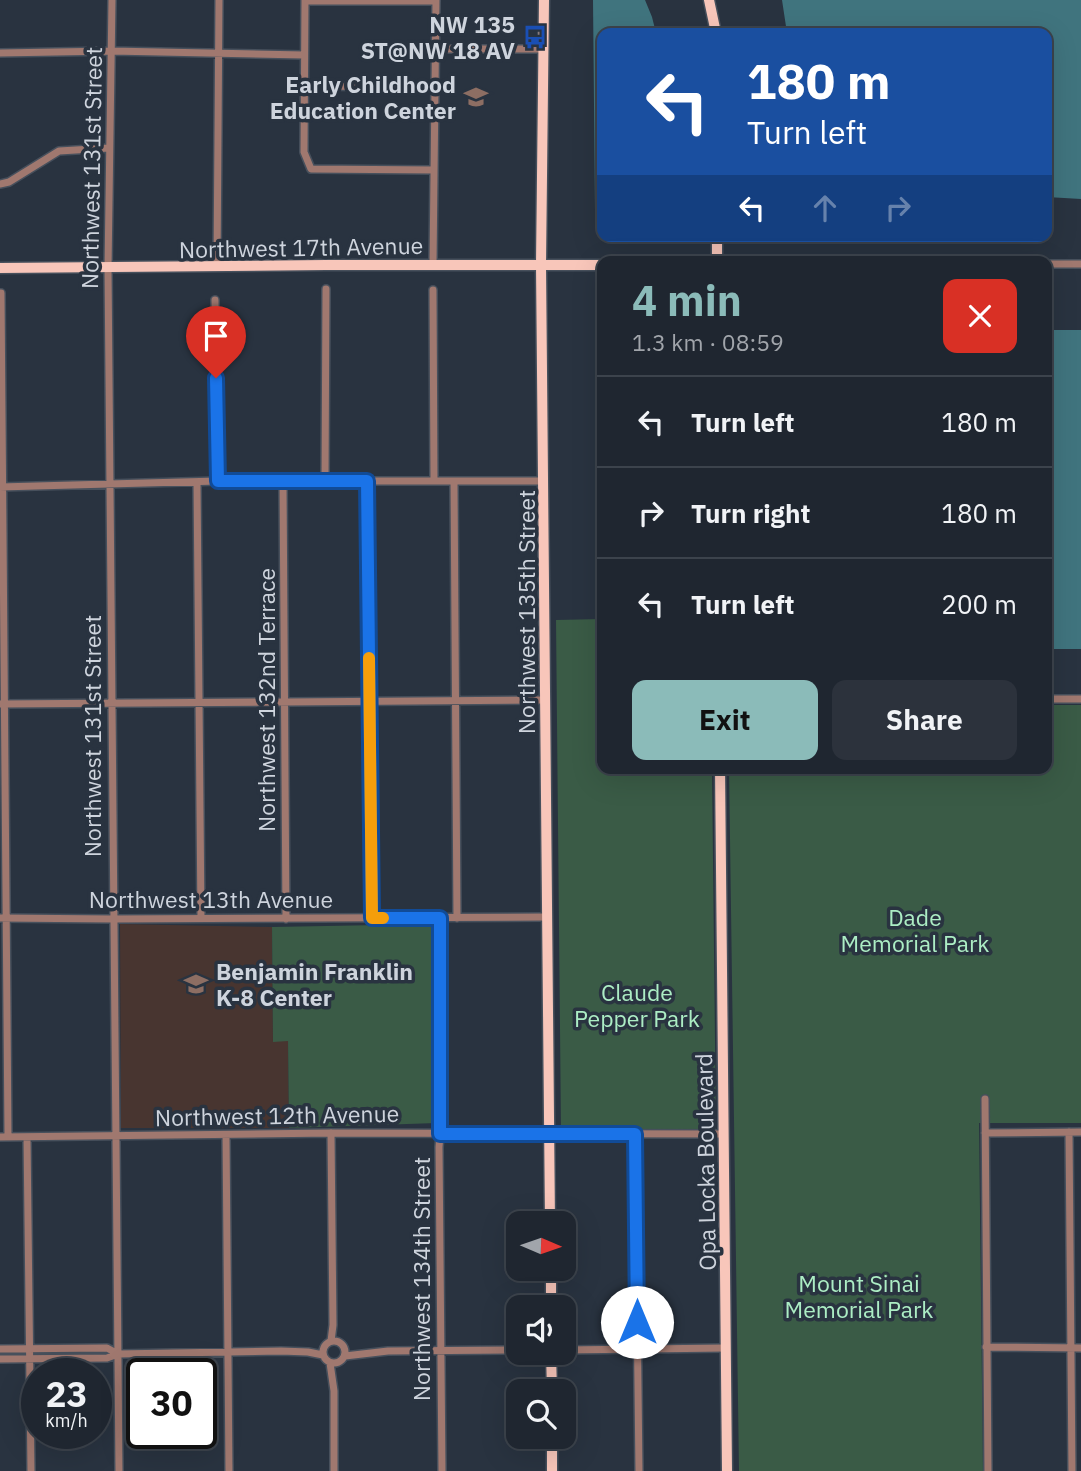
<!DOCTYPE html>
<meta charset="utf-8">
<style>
body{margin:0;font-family:"IBM Plex Sans",sans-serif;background:#2c323c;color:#f1f3f6;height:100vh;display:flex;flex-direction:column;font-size:26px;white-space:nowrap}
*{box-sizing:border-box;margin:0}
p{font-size:23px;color:#a1a5ab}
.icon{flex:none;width:38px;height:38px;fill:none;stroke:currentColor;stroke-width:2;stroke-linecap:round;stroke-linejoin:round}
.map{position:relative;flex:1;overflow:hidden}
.side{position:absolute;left:597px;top:256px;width:455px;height:518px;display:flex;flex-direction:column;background:#1f2630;border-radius:14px;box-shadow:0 7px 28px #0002,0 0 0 2px #3c434c}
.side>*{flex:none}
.banner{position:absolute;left:597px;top:28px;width:455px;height:214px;border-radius:14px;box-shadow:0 7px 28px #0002,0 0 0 2px #3c434c;background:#1a4fa0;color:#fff;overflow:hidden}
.needle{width:46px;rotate:92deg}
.fabs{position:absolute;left:506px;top:1211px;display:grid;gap:14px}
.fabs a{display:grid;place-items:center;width:70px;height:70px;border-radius:14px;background:#1f2630;box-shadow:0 7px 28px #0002,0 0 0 2px #3c434c;font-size:35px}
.speed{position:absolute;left:21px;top:1358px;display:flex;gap:14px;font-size:35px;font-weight:700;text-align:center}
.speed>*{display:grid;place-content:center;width:91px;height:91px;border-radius:50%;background:#1f2630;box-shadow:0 7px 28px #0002,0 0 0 2px #3c434c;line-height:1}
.speed small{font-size:18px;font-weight:400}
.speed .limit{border:4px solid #111;border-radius:10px;background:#fff;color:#111}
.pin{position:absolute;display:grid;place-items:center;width:60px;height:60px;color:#fff;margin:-72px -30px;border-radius:50% 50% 50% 0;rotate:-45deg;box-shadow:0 0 7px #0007}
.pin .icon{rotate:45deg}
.me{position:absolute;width:77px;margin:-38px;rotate:0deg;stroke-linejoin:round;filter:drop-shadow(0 0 5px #0008)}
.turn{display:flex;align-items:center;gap:24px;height:147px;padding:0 35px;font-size:32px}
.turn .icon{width:91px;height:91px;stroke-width:2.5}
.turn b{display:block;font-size:49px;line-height:60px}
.lanes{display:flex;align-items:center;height:66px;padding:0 35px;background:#0003;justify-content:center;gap:35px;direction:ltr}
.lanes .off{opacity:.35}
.round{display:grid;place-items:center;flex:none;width:74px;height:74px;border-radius:14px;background:#2c323c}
.overview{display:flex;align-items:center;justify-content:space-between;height:119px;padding:0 35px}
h1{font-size:42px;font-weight:800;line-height:52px;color:#8bbbb9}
.button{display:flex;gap:14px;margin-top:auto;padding:14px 35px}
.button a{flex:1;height:80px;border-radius:14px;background:#8bbbb9;color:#111;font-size:28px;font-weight:800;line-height:80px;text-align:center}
.button a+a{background:#2c323c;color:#f1f3f6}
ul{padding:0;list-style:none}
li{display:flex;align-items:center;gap:21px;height:91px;padding:0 35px;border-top:2px solid #3c434c}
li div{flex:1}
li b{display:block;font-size:26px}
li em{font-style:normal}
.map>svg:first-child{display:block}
</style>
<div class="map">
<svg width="1081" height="1471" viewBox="0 0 1081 1471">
<rect width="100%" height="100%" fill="#293340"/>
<path fill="#483530" d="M120,924L272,927L273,1041H288L289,1128H121Z"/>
<path fill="#3a5b46" d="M602,619V768H712L716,1130H561L556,620Z
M1047,705H1081V1123H979L983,1471H739L729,768H1046Z
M435,924L437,1123L289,1128L288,1041L273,1042L272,927Z"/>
<path fill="#40747e" d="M593,0H645L652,17L656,33H602V216H599L595,210Z
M782,0H1081V199L1047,197L1046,33H787Z
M1047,330H1081V649H1047Z"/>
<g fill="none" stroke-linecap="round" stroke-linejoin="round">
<g stroke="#47505c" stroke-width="10">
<path id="minor" d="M112,0L108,268L119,1471
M305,0L304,152L311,169L434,170
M305,1H436
M435,49H543
M0,53L112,51L304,55
M305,86L435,87
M0,184L9,182L59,151L109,148
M433,264L436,0
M1046,264H1081
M217,267L219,0
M433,290L434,481
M1,293L8,1136
M215,300L218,481
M283,481L286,919
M325,481L326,289
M367,481L372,918
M454,481L457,918
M197,482L201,918
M0,487L218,481H544
M1046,699H1081
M1,704L545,700
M1,918L113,919L547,917
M440,918L441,1123L439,1147L442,1471
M985,1099L988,1471
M1069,1132L1072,1471
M985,1133L1081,1132
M635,1134L639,1471
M226,1135L229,1471
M0,1137L331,1133L723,1134
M27,1137L31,1471
M323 1352a11 11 0 1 1 22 0a11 11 0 1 1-22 0Z
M331,1341L333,1325L331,1133
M986,1347L1081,1348
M0,1349L107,1348L118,1354
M564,1350L725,1348
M345,1356L388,1351L518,1350
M0,1359L107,1358L118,1354L281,1351L308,1352L323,1355
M330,1363L334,1391V1471"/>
</g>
<g stroke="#47505c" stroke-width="13">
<path id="major" d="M544,0L541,265L550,1223
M709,0L716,33
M717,261V236
M0,268L326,265H602
M720,768L727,1471
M551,1269V1307
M551,1353L552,1391
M552,1437V1471"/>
</g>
<use href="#minor" stroke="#a0786f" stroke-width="7"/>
<use href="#major" stroke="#f8c6ba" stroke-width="10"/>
</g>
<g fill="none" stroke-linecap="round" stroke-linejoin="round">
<g stroke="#114b97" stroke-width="18">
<path id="route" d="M216,378L218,481H367L372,918H440V1134H635L637,1322"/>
</g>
<use href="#route" stroke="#1a73e8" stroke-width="12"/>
<path stroke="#f59e0b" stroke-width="12" d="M369,658L372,918H383"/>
</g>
<defs>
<g id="bus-bare" transform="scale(1.89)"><path d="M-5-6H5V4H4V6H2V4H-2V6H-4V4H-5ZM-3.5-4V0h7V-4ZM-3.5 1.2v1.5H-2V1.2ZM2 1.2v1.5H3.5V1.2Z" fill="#1a4fb4" stroke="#293340" stroke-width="2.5" paint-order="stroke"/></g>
<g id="school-bare" transform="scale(1.89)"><path d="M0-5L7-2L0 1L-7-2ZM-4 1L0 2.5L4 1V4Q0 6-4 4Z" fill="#8d6e63" stroke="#293340" stroke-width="2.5" paint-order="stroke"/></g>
</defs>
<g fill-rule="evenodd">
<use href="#bus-bare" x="535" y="37"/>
<use href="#school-bare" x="476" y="97"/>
<use href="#school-bare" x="196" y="984"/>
</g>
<g text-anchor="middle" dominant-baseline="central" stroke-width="7" stroke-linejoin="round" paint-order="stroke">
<g font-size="23" font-weight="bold" fill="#ced4dd" stroke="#293340" text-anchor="end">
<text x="515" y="24">NW 135<tspan x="515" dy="26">ST@NW 18 AV</tspan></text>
<text x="456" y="84">Early Childhood<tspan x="456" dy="26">Education Center</tspan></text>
<text x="216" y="971" text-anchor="start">Benjamin Franklin<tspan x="216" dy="26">K-8 Center</tspan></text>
</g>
<g font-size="23" fill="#ced4dd" stroke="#293340">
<text transform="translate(91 168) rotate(-89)">Northwest 131st Street</text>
<text transform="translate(301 247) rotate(-1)">Northwest 17th Avenue</text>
<text transform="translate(526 612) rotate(-90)">Northwest 135th Street</text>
<text transform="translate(266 700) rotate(-90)">Northwest 132nd Terrace</text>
<text transform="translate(92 736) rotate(-90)">Northwest 131st Street</text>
<text x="211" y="899">Northwest 13th Avenue</text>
<text transform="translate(277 1115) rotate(-1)">Northwest 12th Avenue</text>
<text transform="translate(705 1162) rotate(-91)">Opa Locka Boulevard</text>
<text transform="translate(421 1279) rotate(-90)">Northwest 134th Street</text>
</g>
<g font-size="23" fill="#acedc4" stroke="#293340">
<text x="915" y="917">Dade<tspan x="915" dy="26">Memorial Park</tspan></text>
<text x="637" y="992">Claude<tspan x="637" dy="26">Pepper Park</tspan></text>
<text x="859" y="1283">Mount Sinai<tspan x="859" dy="26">Memorial Park</tspan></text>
</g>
</g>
</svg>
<div class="fabs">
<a><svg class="needle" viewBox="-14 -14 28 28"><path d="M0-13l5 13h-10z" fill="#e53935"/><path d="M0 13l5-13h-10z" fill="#a1a5ab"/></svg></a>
<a><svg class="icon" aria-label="sound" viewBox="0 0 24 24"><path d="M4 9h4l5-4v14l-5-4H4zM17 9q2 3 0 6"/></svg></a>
<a><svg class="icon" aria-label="search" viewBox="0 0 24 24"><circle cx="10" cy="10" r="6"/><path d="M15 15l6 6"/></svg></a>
</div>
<div class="speed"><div>23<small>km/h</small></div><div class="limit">30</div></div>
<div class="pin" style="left:216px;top:378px;background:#d93025"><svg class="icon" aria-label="arrive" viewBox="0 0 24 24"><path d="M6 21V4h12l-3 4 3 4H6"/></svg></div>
<svg class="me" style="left:637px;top:1322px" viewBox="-20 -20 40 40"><circle r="19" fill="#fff"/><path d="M0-13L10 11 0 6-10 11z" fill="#1a73e8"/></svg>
<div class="banner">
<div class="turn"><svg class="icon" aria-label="left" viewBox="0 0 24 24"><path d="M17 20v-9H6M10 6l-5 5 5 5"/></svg><div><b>180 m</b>Turn left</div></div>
<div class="lanes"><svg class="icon" aria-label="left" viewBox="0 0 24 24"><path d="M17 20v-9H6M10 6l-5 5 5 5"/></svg><svg class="icon off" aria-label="ahead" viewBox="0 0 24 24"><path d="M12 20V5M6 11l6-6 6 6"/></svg><svg class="icon off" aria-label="right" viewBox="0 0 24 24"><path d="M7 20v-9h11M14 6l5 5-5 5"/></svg></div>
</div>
<section class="side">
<div class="overview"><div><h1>4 min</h1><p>1.3 km · 08:59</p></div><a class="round" style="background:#d93025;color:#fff"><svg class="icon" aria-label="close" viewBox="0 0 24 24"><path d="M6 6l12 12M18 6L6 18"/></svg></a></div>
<ul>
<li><svg class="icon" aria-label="left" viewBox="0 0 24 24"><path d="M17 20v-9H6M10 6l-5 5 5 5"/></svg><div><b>Turn left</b></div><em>180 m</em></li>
<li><svg class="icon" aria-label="right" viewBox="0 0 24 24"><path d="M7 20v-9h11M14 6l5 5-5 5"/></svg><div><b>Turn right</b></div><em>180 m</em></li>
<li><svg class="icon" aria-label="left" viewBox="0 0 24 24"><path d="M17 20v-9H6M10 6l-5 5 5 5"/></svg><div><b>Turn left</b></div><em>200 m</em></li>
</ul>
<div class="button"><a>Exit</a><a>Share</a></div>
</section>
</div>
